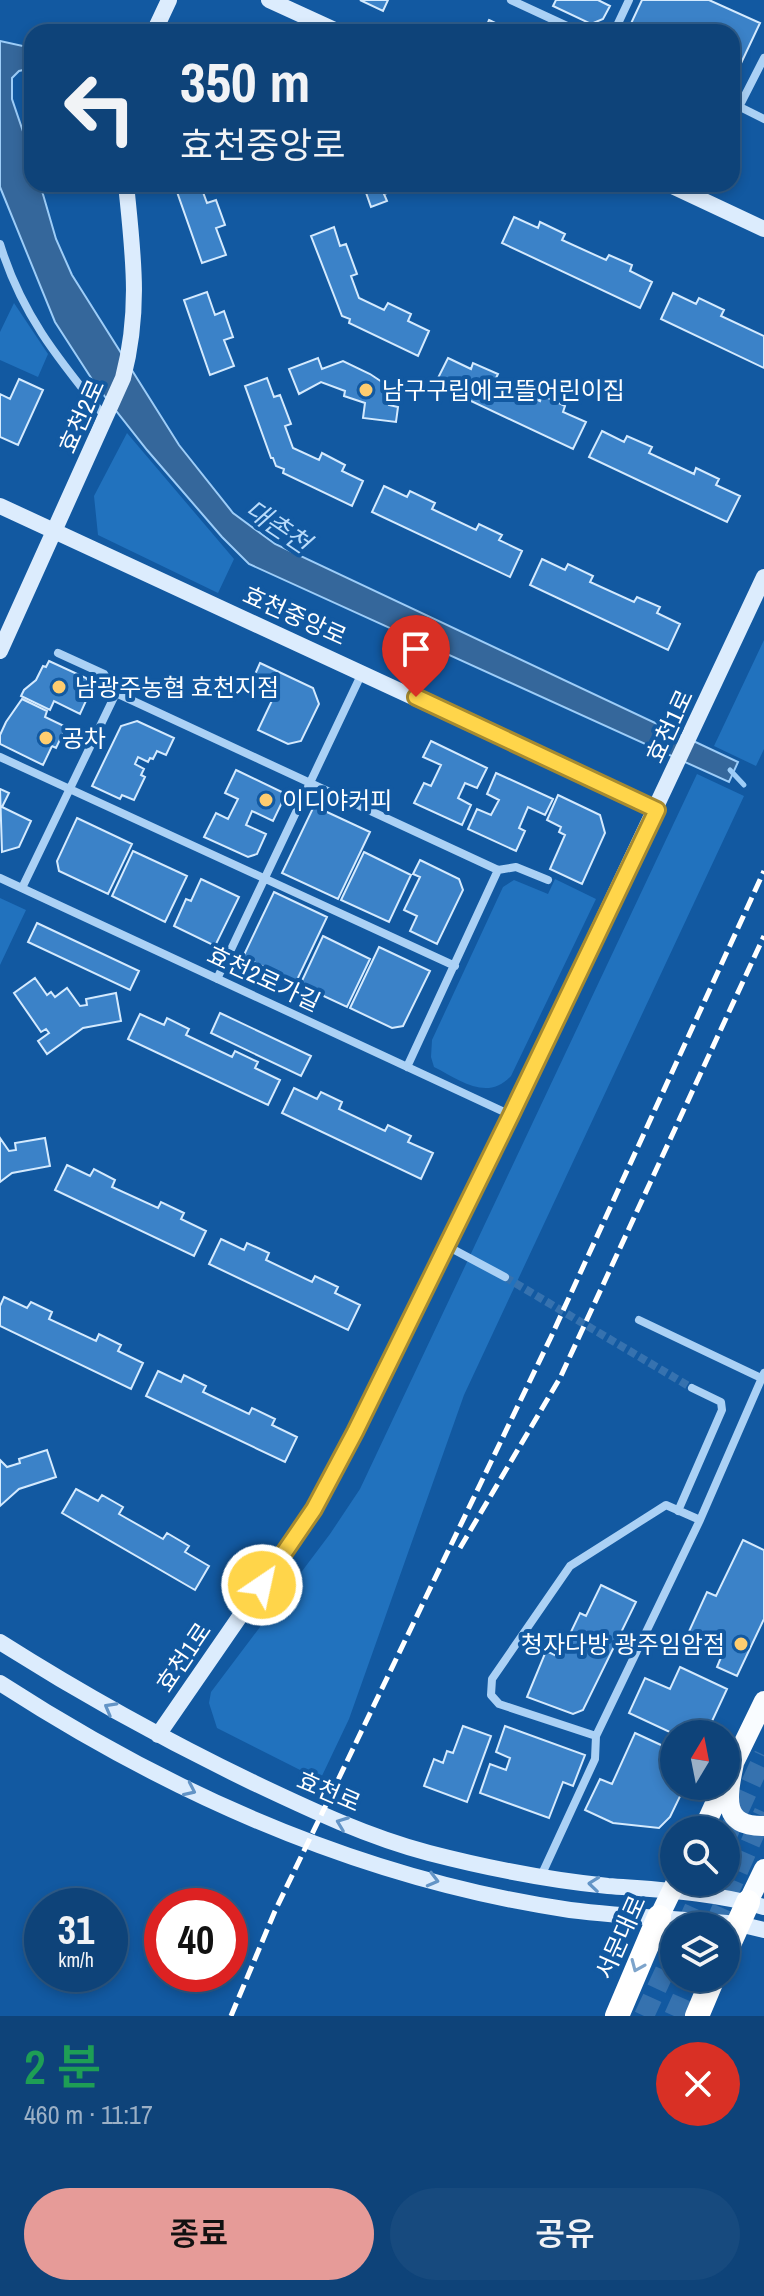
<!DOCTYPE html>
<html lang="ko">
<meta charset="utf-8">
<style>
body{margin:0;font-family:"Archivo Narrow","Noto Sans KR",sans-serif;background:#174a7e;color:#f1f3f6;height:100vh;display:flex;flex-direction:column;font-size:30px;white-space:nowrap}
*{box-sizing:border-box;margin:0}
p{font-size:26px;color:#9bb0c6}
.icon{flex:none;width:44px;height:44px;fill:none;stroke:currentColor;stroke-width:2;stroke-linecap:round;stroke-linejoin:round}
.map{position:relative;height:2016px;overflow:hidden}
.drawer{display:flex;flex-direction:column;background:#0e4379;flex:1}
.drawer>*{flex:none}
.hud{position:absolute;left:24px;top:24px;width:716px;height:168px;border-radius:24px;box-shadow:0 4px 12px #0003,0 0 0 2px #2e5c8a;background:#0e4379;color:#f1f3f6;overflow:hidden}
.needle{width:52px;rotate:10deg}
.buttons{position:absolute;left:660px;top:1720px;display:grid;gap:16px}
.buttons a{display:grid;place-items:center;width:80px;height:80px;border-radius:50%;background:#0e4379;box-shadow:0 4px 12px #0003,0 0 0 2px #2e5c8a;font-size:40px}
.speed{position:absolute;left:24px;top:1888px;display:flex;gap:16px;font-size:40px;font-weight:700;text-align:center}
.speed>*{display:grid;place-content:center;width:104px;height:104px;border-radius:50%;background:#0e4379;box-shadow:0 4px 12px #0003,0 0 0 2px #2e5c8a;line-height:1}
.speed small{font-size:20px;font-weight:400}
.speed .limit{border:12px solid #d22;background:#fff;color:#111}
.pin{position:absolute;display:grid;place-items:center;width:68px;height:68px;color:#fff;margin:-82px -34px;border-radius:50% 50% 50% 0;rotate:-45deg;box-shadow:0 0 8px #0007}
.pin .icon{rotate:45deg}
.me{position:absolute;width:88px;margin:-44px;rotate:34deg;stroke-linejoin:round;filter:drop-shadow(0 0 6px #0008)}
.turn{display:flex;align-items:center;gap:28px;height:168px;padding:0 24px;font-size:36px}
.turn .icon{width:104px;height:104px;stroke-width:2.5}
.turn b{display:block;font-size:56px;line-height:68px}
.round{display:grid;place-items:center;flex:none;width:84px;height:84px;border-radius:42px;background:#174a7e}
.head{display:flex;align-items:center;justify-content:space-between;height:136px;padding:0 24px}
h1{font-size:48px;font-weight:600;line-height:60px;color:#1e9e55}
.action{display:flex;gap:16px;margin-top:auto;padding:16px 24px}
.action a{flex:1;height:92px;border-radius:48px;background:#e69b98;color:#111;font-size:32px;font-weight:600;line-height:92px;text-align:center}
.action a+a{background:#174a7e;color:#f1f3f6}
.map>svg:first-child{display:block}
</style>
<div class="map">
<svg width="764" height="2016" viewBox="0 0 764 2016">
<rect width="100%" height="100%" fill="#1259a1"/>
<path fill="#2172be" d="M14,303L48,354L38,377L0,360V332Z
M127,433L234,559L218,593L98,535L94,496Z
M764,640V749L756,766L714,746Z
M697,774L744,796L464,1395L349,1719L320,1780L217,1728L209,1703L211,1692L330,1534L360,1489Z
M555,879L596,899L511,1076C487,1102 460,1080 434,1067L431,1057L432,1040L503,887L514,880L548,894Z
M0,898L26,910L0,965Z"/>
<path fill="#35679b" stroke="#9dcdf8" stroke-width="2" d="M0,41L32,48V68L19,71L12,78V99L32,158V184H40L56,239L72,275L179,445L233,513L275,544L738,762L729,782L249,564L222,537L147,450L95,384L55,322L0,187Z"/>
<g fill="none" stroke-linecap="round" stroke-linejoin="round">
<path stroke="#9dcdf8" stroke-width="5" d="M730,770L744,785"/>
</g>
<path fill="#3b82c8" stroke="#d4eafe" stroke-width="2" d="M360,0H388L383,11Z
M556,0H598L610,6L603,19L591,24L553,6Z
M642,0H709L760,23L735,76L732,78V32H627Z
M489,20L514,32H484Z
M189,184H200L207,203L216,200L225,225L216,228L226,255L202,263L176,189Z
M363,184H413L384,194L387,201L371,207Z
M514,217L538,228L540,222L565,234L562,240L606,260L609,255L632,265L630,271L652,282L640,308L502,243Z
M334,227L340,246L346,244L357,274L351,276L359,298L384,310L388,303L411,314L408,321L429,331L418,356L349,323L350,319L342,316L311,236Z
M207,292L215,315L224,311L233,337L224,340L234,366L210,375L184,300Z
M673,293L696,304L699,298L724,310L721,316L764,336V368L661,319Z
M318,358L322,369L343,361L370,374L391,388L389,405L398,407L396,422L363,418L365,403L344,396L345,391L321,382L299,394L289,369Z
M448,358L471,369L473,363L498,374L495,380L540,401L542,395L565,406L563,412L586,422L573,449L435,384Z
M267,378L274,397L280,395L291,424L285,426L293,448L319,460L322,453L345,465L342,471L363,481L352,506L283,473L284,469L276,466L273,458H271L245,386Z
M19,379L43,390L18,445L0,437V394L10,399Z
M602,431L624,442L627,436L652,447L649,453L694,474L696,468L719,479L716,485L740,496L727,522L589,457Z
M384,486L407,497L410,491L435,503L432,509L476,530L479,524L502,535L499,540L522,551L510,577L372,512Z
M542,559L565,570L568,564L593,576L590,582L634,602L637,597L660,607L657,613L680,624L668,650L530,585Z
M49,661L86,678L90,684V692L80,714L54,701L50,710L21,696L24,690L36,680L43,666L46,667Z
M260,663L313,688L319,704L301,741L288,744L258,730L277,690L253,679Z
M22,699L47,711L45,717L66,727L56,748L52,746L43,765L0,744V735L6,722Z
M137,721L174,738L166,755L157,751L153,759L150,758L148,762L138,757L135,764L144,769L141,775L145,777L134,800L122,795L120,799L92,786L121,726Z
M431,741L487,768L477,788L465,783L458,798L471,805L462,825L414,803L424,783L431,786L441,765L423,757Z
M236,770L286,794L273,821L252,811L246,825L266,834L257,854L248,857L204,837L216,813L228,819L238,799L225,793Z
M496,773L553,799L545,815L528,807L519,828L525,831L516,851L468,829L477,809L491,815L499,800L487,794Z
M0,789L9,793L2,807L31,821L19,847L2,852Z
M558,795L600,815L605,833L582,884L550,869L565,835L559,832L561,827L547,820Z
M314,806L370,832L338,899L282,873Z
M77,818L132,844L108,894L59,871L57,861Z
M133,851L187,876L165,922L112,896Z
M364,852L411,875L389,922L341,900Z
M420,860L459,879L463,890L437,944L410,931L417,916L404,910L420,877L413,874Z
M201,879L239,897L215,946L174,926L186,899L191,901Z
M274,892L327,917L296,982L243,957Z
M37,923L139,971L130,990L28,942Z
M323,936L370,959L347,1007L300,985Z
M379,947L430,971L403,1026L392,1028L350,1008Z
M35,978L47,995L51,992L55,997L67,988L80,1006L87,1005L86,999L116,993L121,1021L83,1028L47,1054L38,1041L49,1033L46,1029L41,1032L14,993Z
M220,1013L311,1056L301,1076L211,1033Z
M140,1014L164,1025L167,1018L189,1029L186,1035L232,1057L235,1051L258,1062L255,1068L280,1080L268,1105L128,1039Z
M294,1088L317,1099L321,1092L342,1102L339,1109L385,1131L388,1125L411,1136L408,1142L433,1153L421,1179L282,1113Z
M0,1138L9,1151L16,1150L15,1143L45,1138L50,1166L12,1173L0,1182Z
M67,1165L90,1176L94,1169L115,1180L112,1187L158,1208L161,1202L184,1213L181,1219L206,1231L194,1256L55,1190Z
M221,1239L244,1250L247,1243L269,1253L266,1260L312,1282L315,1276L338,1287L335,1293L360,1305L348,1330L209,1264Z
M4,1297L27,1308L31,1302L52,1312L49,1319L96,1341L99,1334L121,1345L118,1351L143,1363L131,1389L0,1326V1306Z
M158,1371L181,1382L184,1375L206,1386L203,1392L249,1414L252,1408L275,1419L272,1425L297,1437L285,1462L146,1396Z
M47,1450L56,1477L19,1489L0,1506V1460L7,1467L20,1463L19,1459Z
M76,1489L98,1501L102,1495L123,1507L119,1514L163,1539L167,1533L189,1546L185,1552L209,1566L195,1590L62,1513Z
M743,1540L764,1550V1619L737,1676L717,1667L722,1655L686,1638L707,1592L716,1596Z
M601,1585L636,1602L583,1710L573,1714L527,1697L546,1651L559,1657L580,1613L586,1616Z
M680,1667L727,1689L706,1734H674L629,1713L645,1678L670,1689Z
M463,1726L491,1736L467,1802L424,1786L434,1759L443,1763L447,1751L453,1753Z
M505,1726L585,1755L573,1786L563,1782L549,1818L480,1793L490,1764L506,1770L510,1758L496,1752Z
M635,1733L674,1751V1786H685L670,1817L659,1828L613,1823L585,1810L600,1779L612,1784Z"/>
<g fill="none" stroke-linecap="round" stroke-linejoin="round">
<path stroke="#3672af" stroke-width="8" stroke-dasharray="8 4" stroke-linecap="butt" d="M505,1277L692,1388"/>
<path stroke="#3672af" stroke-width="20" stroke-dasharray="20 10" stroke-linecap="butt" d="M726,1838L764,1755
M686,1926L706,1882
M714,1926L764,1812
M644,2016L674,1951
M674,2016L691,1978"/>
<path stroke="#abd1f5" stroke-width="8" d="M511,0L580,32
M614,32L629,0
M732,103L764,119
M739,107L764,58
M0,244C22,316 60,361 106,418
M58,653L104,674L116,693
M0,757L455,966
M498,870L516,867L548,880
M0,878L511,1115
M22,888L116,693L498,870L407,1067
M217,979L362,673
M447,1246L505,1277
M639,1320L763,1379
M678,1511L722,1410L721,1402L692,1388
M596,1736L499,1704L491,1695L492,1679L570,1566L666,1505L700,1520
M541,1876L595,1759L596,1736L700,1520L764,1373"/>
<path stroke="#dcecfd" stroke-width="16" d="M269,0L339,32
M154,32L169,0
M668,184L764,229
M0,506L657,810
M0,651L123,378C141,309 133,254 126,184
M0,1642C82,1694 167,1741 254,1783C311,1810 368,1837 429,1853C487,1868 548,1880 608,1886C660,1890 713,1892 764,1907
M0,1683C173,1795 365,1880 570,1910C626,1917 683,1919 739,1924L764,1930
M158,1735L314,1509L355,1432L511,1115L764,577"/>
<path stroke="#f9fcff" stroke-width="20" d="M734,1763C728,1794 719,1827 764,1826
M729,1773L764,1701
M703,1830L723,1786
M748,1902L764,1869
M659,1917L676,1882"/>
<path stroke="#fff" stroke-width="24" d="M726,1951L748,1902
M617,2016L659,1917
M697,2016L713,1978"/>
<path stroke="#fff" stroke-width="5" stroke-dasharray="14 6" stroke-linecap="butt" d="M460,1548L560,1378L764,936
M231,2016L275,1911L551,1337L764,871"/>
</g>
<defs><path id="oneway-chevron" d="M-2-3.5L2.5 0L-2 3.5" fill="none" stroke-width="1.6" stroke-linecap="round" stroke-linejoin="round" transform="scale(2)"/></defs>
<g stroke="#6394c6">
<use href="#oneway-chevron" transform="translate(110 1708) rotate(-151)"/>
<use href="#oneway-chevron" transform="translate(190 1790) rotate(25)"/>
<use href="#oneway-chevron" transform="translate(342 1823) rotate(-159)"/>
<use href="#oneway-chevron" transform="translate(433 1880) rotate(15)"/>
<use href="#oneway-chevron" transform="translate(594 1884) rotate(-174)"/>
</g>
<use stroke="#7da4cb" href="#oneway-chevron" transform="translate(637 1966) rotate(113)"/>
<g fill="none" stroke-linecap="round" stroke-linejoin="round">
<g stroke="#a68a30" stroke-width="20">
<path id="route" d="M262,1585L314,1509L355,1432L511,1115L657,810L416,697"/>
</g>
<use href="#route" stroke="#ffd54a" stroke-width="14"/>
</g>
<g fill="#ffcd6f" stroke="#1259a1" stroke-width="3">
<circle cx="366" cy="390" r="8"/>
<circle cx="59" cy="687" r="8"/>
<circle cx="46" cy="738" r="8"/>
<circle cx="266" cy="800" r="8"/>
<circle cx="741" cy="1644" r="8"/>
</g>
<g text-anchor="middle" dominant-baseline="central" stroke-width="8" stroke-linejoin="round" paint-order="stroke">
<g font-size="24" fill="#fff" stroke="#1259a1" text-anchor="start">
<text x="382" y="390">남구구립에코뜰어린이집</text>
<text x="75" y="687">남광주농협 효천지점</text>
<text x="62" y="738">공차</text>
<text x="282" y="800">이디야커피</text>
<text x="725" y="1644" text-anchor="end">청자다방 광주임암점</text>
</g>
<g font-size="24" fill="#fff" stroke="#1259a1">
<text transform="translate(81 416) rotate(-66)">효천2로</text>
<text transform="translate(295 615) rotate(24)">효천중앙로</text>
<text transform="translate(669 726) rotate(-65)">효천1로</text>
<text transform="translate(264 978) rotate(25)">효천2로가길</text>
<text transform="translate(183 1657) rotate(-56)">효천1로</text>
<text transform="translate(329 1791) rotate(23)">효천로</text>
<text transform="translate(620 1937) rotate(-66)">서문대로</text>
</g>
<g font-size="26" font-style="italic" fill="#b8dbfb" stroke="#1259a1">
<text transform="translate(278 526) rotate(34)">대촌천</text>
</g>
</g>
</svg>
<div class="buttons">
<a><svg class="needle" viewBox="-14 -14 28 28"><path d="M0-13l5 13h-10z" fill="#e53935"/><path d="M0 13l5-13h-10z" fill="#9bb0c6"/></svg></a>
<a><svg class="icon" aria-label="search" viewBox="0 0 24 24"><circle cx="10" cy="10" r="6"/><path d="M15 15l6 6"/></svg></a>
<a><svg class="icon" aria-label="layers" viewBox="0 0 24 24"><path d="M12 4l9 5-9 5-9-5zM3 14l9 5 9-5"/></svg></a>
</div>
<div class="speed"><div>31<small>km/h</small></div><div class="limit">40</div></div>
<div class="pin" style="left:416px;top:697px;background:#d93025"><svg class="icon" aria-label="arrive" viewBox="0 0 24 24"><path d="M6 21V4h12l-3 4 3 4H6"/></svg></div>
<svg class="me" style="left:262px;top:1585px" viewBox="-20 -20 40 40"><circle r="17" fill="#ffd54a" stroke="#fff" stroke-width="3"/><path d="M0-11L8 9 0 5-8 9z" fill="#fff"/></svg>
<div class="hud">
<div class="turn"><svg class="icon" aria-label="left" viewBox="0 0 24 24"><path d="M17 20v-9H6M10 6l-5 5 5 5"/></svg><div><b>350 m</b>효천중앙로</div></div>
</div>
</div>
<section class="drawer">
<div class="head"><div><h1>2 분</h1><p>460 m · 11:17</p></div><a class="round" style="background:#d93025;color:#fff"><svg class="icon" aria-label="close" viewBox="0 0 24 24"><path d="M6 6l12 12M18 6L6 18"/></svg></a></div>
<div class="action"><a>종료</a><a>공유</a></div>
</section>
